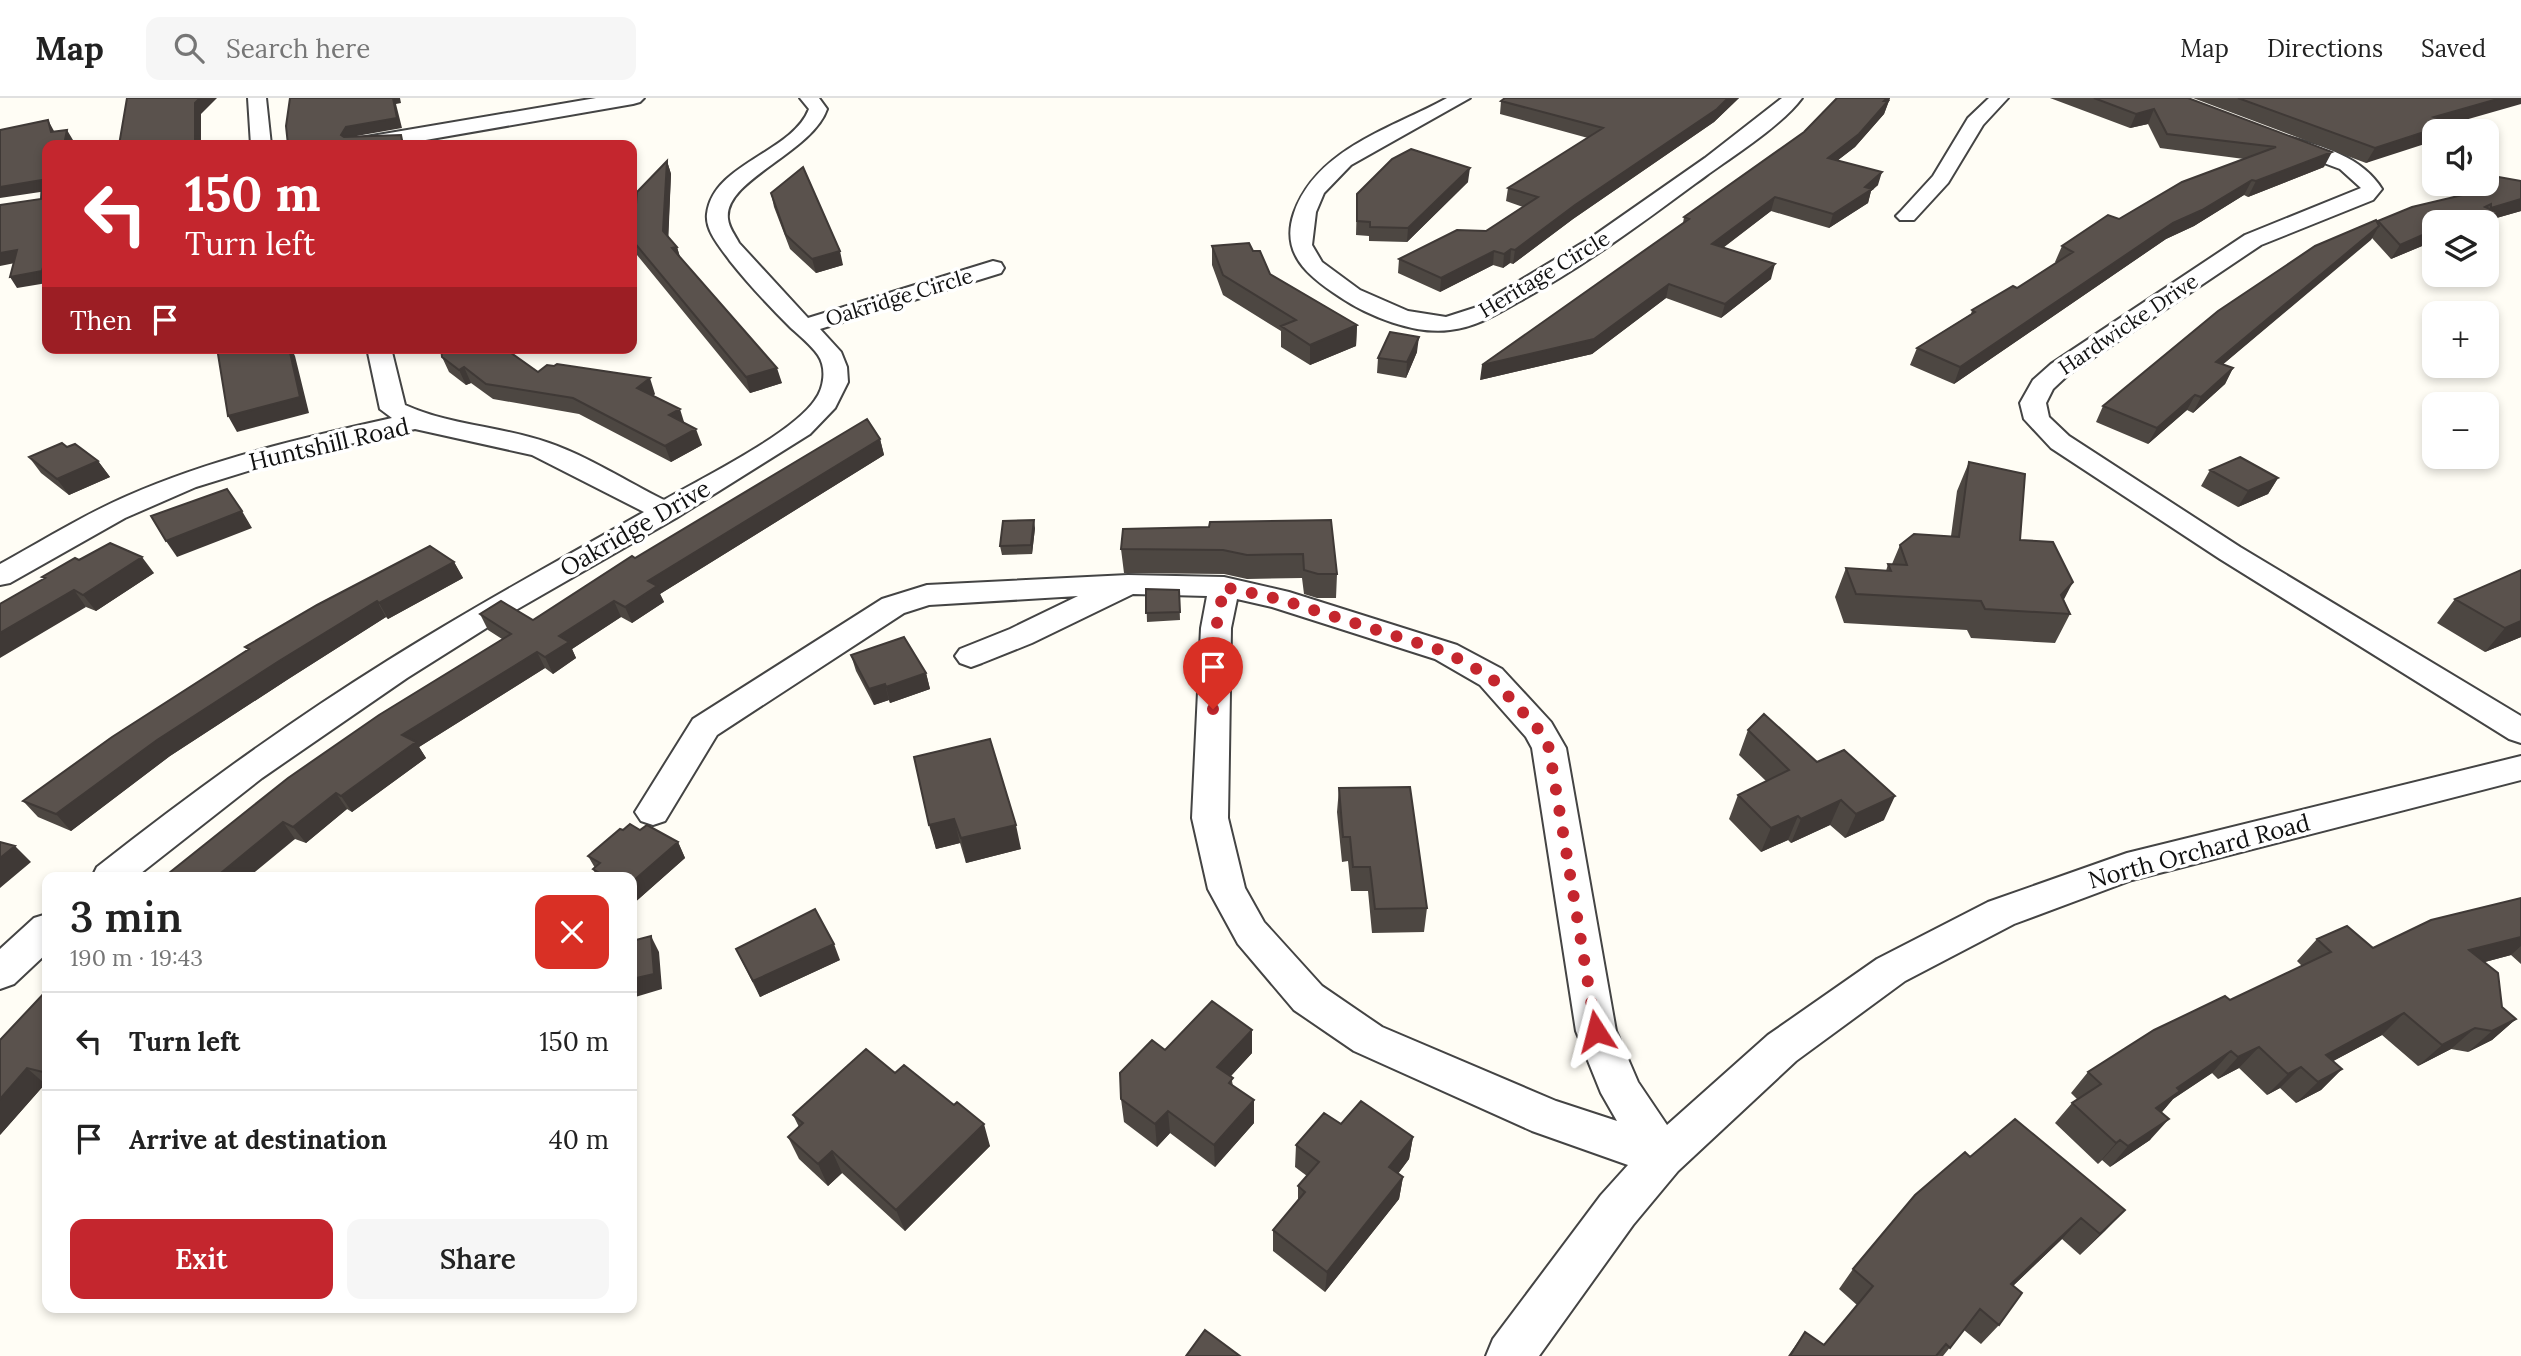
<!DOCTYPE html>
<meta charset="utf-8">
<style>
body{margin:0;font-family:Lora,serif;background:#f6f6f6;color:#222;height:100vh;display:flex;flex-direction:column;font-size:26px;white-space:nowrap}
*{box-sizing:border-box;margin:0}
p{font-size:23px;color:#767676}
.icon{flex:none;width:38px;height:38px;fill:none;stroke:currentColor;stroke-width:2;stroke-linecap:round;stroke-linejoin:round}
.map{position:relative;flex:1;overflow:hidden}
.sheet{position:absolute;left:42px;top:774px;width:595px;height:441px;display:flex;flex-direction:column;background:#fff;border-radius:14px;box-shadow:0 4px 10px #0003}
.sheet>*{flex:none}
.guide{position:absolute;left:42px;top:42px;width:595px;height:214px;border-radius:14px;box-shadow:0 4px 10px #0003;background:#c4262e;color:#fff;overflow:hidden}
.buttons{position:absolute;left:2422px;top:21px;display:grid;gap:14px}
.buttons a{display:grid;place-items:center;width:77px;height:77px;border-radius:14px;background:#fff;box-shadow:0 4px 10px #0003;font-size:35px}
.pin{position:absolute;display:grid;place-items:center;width:60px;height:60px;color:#fff;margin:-72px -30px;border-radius:50% 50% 50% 0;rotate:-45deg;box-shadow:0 0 7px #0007}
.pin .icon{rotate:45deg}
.me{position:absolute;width:77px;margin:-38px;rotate:351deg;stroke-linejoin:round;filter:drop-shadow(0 0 5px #0008)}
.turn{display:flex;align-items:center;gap:24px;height:147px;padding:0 28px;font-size:32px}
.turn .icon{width:91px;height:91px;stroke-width:2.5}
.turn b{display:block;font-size:49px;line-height:60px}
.then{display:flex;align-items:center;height:66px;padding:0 28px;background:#0003;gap:14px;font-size:26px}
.round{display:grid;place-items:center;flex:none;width:74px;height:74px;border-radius:14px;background:#f6f6f6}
.head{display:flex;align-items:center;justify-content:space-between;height:119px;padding:0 28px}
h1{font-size:42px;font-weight:600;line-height:52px}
.primary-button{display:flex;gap:14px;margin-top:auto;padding:14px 28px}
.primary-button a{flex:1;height:80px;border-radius:14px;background:#c4262e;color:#fff;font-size:28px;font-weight:600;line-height:80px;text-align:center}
.primary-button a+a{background:#f6f6f6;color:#222}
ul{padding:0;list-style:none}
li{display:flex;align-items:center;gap:21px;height:98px;padding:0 28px;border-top:2px solid #e0e0e0}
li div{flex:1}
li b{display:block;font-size:26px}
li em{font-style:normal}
header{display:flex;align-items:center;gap:42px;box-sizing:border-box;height:98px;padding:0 35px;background:#fff;border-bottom:2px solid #e0e0e0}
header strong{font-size:33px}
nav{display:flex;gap:38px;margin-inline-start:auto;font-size:24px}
.search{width:490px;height:63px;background:#f6f6f6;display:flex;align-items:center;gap:18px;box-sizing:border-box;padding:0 24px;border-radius:14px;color:#767676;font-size:26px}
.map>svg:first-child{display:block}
</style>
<header>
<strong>Map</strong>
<div class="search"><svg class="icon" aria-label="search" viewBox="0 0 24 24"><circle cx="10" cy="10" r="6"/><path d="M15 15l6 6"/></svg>Search here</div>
<nav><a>Map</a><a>Directions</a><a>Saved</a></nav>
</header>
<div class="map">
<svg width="2521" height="1258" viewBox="0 0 2521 1258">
<rect width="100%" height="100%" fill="#fffdf5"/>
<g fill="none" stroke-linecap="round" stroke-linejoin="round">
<g stroke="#444" stroke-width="4">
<path id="minor" d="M248,0H266L271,47H251Z
M800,0H819L827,11C812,55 723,82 728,121C729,130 735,137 739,145L808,220L993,163L1001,165L1004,170L1001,175L820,231L841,254L847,269L848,284L835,310L810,336L676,420L507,517L407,580L262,680L136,779H92L97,769C190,696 286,626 387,563C471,510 558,463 644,414L532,357L415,331L293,359L196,389L125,420L10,485L0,487V466C42,443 83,417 127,398C211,361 302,340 392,320L380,311L367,250H391L405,307C452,328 501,328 549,345C587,358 628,384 664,402C702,380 792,336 815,302C824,290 827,270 818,257C811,247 800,238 791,230C770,209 749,187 730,163C721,150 705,133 707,116C713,65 792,55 809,11Z
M1447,0H1470L1351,67L1324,95L1316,114L1312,147L1322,164L1360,192L1408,213L1446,219L1474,210L1589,141L1705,60L1782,0H1802C1783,26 1735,57 1707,77C1646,122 1585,168 1518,204C1495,217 1476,229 1450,232C1415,237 1368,218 1340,199C1308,178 1280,156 1294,115C1317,50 1393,30 1447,0Z
M1989,0H2008L1983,27L1948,85L1914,122H1900L1896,118L1900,114L1933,78L1968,20Z
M2288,39C2323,48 2362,59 2382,91L2373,102L2261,147L2069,276L2053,291L2046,305L2049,319L2069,338L2240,449L2521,618V645L2509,641L2220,461L2051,350L2024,321L2020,305L2033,282L2051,266L2245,137L2361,90L2340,71L2281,49L2278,45Z
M1128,477L1224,479L1289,494L1457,547L1502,571L1551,624L1566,650L1616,933L1638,984L1667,1027L1768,937L1877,861L1988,804L2127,755L2521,658V682L2132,782L2014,826L1905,883L1796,963L1678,1073L1633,1127L1539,1258H1486L1493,1241L1601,1097L1628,1067L1532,1033L1354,953L1294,912L1238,846L1208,791L1192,720L1201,530L1207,498L1133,496L1032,545L982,565L971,569L960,565L955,558L960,551L1010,531L1078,498L929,507L904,515L717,637L665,723L653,727L641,723L635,714L693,621L882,501L927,487ZM1237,501L1272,509L1435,561L1480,587L1526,639L1532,650L1576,933L1601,995L1617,1023L1556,1003L1382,929L1322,888L1264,824L1245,790L1228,720L1231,530Z
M47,816V855L14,886L0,891V851L34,820Z"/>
</g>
<g stroke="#444" stroke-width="4">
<path id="tertiary" d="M596,0H644L640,4L633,6L397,47H349L352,42L360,40Z"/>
</g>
<use href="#minor" fill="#fff" fill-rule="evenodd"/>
<use href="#tertiary" fill="#fff" fill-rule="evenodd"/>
</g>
<path fill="#4d4742" d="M1505,0H1739L1714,24L1573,121L1513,166L1510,165L1503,170L1493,167L1440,194L1398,175L1399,161L1486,133L1523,109L1506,103L1508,90L1588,40L1500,16L1501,3Z
M1837,0H1890L1884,16L1855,49L1838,62L1878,87L1871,93L1868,105L1829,130L1771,113L1723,150L1771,181L1721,220L1666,200L1592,256L1480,282L1683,125L1684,119L1804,34Z
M2050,0H2188L2324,69L2248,99L2244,97L2194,128L2166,141L1954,286L1910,267L1917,250L1971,216L1972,212L2017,190L2057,164H2055L2062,148L2244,61L2160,50L2148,26L2130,30Z
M2193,0H2521L2451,26L2366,65Z
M667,63L671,76L668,139L677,149L680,159L782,285L750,295L637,157L633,143Z
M2493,78L2521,83V113L2493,121L2487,129V124H2434V143L2391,161L2372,140L2223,266L2233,270L2225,286L2193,315L2187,312L2148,346L2096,324L2103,308L2378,123L2485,91Z
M1468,84L1407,144L1369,143V138L1356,137L1357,96Z
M771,95L843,167L816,175L790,151L774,109Z
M1212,148L1253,153L1270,176L1357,227L1356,248L1310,267L1281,249V233L1223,197L1212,167Z
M1417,254L1406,280L1377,275L1378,260Z
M442,259L538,274L655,296L653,298L685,325L702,347L671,364L579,316L493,301L471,285L466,287L449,274Z
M880,341L884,357L660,496L664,504L632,525L621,519L572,551L576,560L553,576L545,570L419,649L426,660L352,714L347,711L306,745L295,741L164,779L502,541L488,532L480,516L533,522L635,460Z
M67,349L98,363L110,379L69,397L41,375L29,359Z
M1969,364L2020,442L2064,502L2070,516L2055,545L1971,540L1967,532L1844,525L1835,499L1846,470L1886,473L1888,466H1892L1900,447L1951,438L1957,393Z
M2210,372L2278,380L2268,396L2238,409L2201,388Z
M1331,422L1337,476L1336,500H1317L1304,496L1302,480L1247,481L1224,476L1124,475L1121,451L1209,429Z
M1035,430L1032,456L1002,457L1000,448Z
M79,462L154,475L96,513L86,509L44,481L42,479Z
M454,464L463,480L388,521L386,519L290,580L170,658L71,733L38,719L23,703L248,552L245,549Z
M2521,472V539L2485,554L2437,525L2455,501Z
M1146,491L1179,492L1180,522L1147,524Z
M851,557L926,575L930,591L890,605L889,602L874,607L856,573Z
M1748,632L1817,664L1884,722L1845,740L1830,727L1791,745L1788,742L1761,754L1729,721L1738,697L1766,683L1739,657Z
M914,659L1021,751L966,765L960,745L936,751Z
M1339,690L1427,810L1424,834L1372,835L1368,793H1351L1348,763L1342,764L1337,714Z
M623,732H640L678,744L685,760L633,806L632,805V779H597L593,771L595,770L588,758Z
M2521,800V866L2511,857L2485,864L2502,909L2516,921L2492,942L2468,954L2451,951L2418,968L2382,937L2333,963L2342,971L2321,992L2296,1005L2280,990L2267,997L2239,970L2218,981L2212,975L2173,1001L2161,1015L2150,1042L2110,1069L2102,1062L2098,1066L2055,1025L2072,1005L2077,1001L2071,995L2088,974L2230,902L2302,868L2297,863L2317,841L2373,850Z
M736,851L840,862L760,899Z
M47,892V986H45L0,1037Z
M1165,952L1252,955L1231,978L1233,988L1254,1002V1025L1215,1069L1170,1035L1157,1049L1124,1024L1121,1001Z
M895,975L990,1048L905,1133L842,1075L828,1088L799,1061L788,1039L799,1029L793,1017Z
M1341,1026L1413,1039L1409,1061L1398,1076L1403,1079L1399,1101L1325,1194L1273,1153V1132L1298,1102V1088L1307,1078L1295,1069L1296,1047Z
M1970,1059L2125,1112L2080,1157L2062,1141L2013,1188L1999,1227L1981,1246L1964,1232L1943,1258H1788L1805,1234L1824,1247L1857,1207L1839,1191L1853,1171Z"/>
<path fill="#3f3936" d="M200,0H217L201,16V47H195V5Z
M393,0H400L401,5L396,6L402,30L351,39L346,47L341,37L346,29Z
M1728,0H1739L1714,24L1573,121L1513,166L1515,152L1575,107Z
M1887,0H1890L1884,16L1855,49L1824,73L1828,60Z
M2501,0H2521V6L2451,26L2447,33H2434V43L2366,65L2375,50L2434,19Z
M2154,11L2148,26L2130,30L2136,16Z
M48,22L54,33L57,45L51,34Z
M67,32L73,42L72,47H64Z
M2332,54L2324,69L2248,99L2256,83Z
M667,63L671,76L668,148L663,133Z
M1470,70L1468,84L1407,144L1408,130Z
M1882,74L1878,87L1871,93L1868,105L1829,130L1833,116Z
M42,82L47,93L0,100V89Z
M2252,82L2244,97L2194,128L2166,141L1954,286L1960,269L2173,125Z
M1775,99L1771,113L1709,160L1712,146Z
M2521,101V113L2493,121L2487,129V124H2475L2484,120L2491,110Z
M2379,128L2371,142L2208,279L2216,264Z
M2434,132V143L2391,161L2400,147Z
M677,149L681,163L672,150Z
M1511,151L1510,165L1503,170L1504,156Z
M17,152L25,163L0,168V155Z
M840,153L843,167L816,175L812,161Z
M1494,153L1493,167L1440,194L1441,180Z
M47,155V185L17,190L10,179Z
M1775,166L1771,181L1721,220L1725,206Z
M1669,186L1666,200L1592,256L1480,282L1482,267Z
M1357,227L1356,248L1310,267V247Z
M1419,239L1417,254L1406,280L1407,264Z
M289,250H291L295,258L309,315L237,334L228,318Z
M464,269L471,285L466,287L459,272Z
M777,270L782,285L750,295L746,279Z
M2233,270L2225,286L2193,315L2201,299Z
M650,280L655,296L643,305L637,290Z
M2195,297L2187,312L2148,346L2157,330Z
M680,311L685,327L669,317Z
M696,331L702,347L671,364L665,348Z
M880,341L884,357L660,496L664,504L632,525L625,509L648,483Z
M98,363L110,379L69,397L57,381Z
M2278,380L2268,396L2238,409L2248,393Z
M242,413L252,430L177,459L166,443Z
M1034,422L1035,430L1032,456L1031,447Z
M142,459L154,475L96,513L83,497Z
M454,464L463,480L388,521L379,505Z
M2073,484L2058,513L2061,497Z
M74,492L86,509L0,560V535Z
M377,503L386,519L290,580L170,658L71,733L56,716L157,642L279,563Z
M614,503L621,519L572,551L576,560L553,576L545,559L559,538Z
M2521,523V539L2485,554L2505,530Z
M537,554L545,570L419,649L426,660L352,714L341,698L402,637Z
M926,575L930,591L890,605L886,589Z
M885,586L889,602L874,607L869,591Z
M336,695L347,711L306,745L293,729Z
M1895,698L1884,722L1845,740L1856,716Z
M1841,702L1830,727L1791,745L1801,721Z
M1798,718L1788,742L1761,754L1771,730Z
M954,721L960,745L936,751L929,727Z
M283,724L295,741L249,779H216Z
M1016,727L1021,751L966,765L961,740Z
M678,744L685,760L633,806L632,802V784Z
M15,748L31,764L0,790V760Z
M651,838L659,854L662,891L632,900V881Z
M2521,839V848L2511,857L2447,874L2469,852Z
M834,846L840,862L760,899L753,883Z
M2404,915L2382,937L2309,976L2326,957Z
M2516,921L2492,942L2468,954L2492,933Z
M2475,930L2451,951L2418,968L2442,947Z
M1252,932V955L1218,992L1217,969Z
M2259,949L2239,970L2218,981L2238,959Z
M2231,953L2212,975L2173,1001L2162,1014L2138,1031L2156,1010L2177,990Z
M2301,969L2280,990L2267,997L2288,976Z
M27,970L45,986L0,1037V1001Z
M2342,971L2321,992L2296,1005L2318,984Z
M1254,1002V1025L1215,1069L1214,1047Z
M1168,1013L1170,1035L1157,1049L1155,1026Z
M2169,1021L2150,1042L2110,1069L2128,1048Z
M984,1026L990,1048L905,1133L896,1112Z
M1413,1039L1409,1061L1386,1091L1389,1069Z
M2120,1042L2102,1062L2098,1066L2116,1045Z
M832,1053L842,1075L828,1088L818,1066Z
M1403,1079L1399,1101L1325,1194L1327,1174Z
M2125,1112L2105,1133L2080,1157L2100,1136Z
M2081,1120L2062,1141L1993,1207L2011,1186Z"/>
<path fill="#5a524d" stroke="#3f3936" stroke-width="2" d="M127,0H200L195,5V47H119Z
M290,0H393L397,20L346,29L341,37L344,39L401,37L403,47H288L286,28Z
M1505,0H1728L1717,11L1575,107L1515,152L1511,151L1504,156L1494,153L1441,180L1399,161L1457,132L1486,133L1538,99L1508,90L1603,30L1501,3Z
M1837,0H1887L1884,3H1888L1859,36L1828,60L1882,74L1865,89L1872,91L1833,116L1775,99L1712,146L1775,166L1725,206L1669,186L1594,241L1482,267L1689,121L1684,119L1804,34Z
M2094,0H2188L2332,54L2256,83L2252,82L2202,112L2173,125L1960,269L1917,250L1975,214L1972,212L2013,188L2017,190L2073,154L2062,148L2108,117L2119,121L2182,84L2276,49L2167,36L2154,11L2136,16Z
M2238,0H2501L2434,19L2452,25L2375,50Z
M48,22L51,34L67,32L64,47H47V155L42,173L10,179L17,152L0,155V107L41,101L42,82L0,89V32Z
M1411,51L1470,70L1408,130L1370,129V124L1357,123V96L1392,61Z
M667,63L663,133L677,149L672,150L777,270L746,279L633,143L637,94Z
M803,69L840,153L812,161L786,137L771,95Z
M2493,78L2521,83V101L2491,110V106L2485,109L2497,114L2475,124H2434V132L2400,147L2378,123L2412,109L2492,90Z
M2376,122L2379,128L2216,264L2233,270L2201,299L2195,297L2157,330L2103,308L2218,213L2315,148Z
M1249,145L1253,153H1260L1270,176L1357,227L1310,247L1281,228L1296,222L1223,177L1212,148Z
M1390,234L1419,239L1407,264L1378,260Z
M217,250H289L300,299L228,318Z
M441,250H504L538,274L547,267L554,268L557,266L650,280L637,290L680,311L669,317L696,331L665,348L573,300L486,286L464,269L459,272L442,259Z
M867,321L880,341L648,483L657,488L625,509L614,503L559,538L569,544L545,559L537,554L402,637L416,644L341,698L336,695L293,729L283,724L216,779H164L288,680L379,617L511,536L480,516L501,503L533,522L632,458L635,460Z
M62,345L67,349L75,346L98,363L57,381L29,359Z
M2240,359L2278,380L2248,393L2210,372Z
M1969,364L2025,376L2020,442L2053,444L2073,484L2061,497L2070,516L1985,511L1981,503L1856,496L1846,470L1891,473L1888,466L1907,467L1900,447L1914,436L1959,439Z
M227,391L242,413L166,443L151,418Z
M1034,422L1031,447L1000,448L1003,423Z
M1331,422L1337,476H1318L1304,472L1303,456L1247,457L1223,452L1121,451L1123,431L1209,429L1210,424Z
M110,445L142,459L83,497L74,492L0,535V506L45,480L42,479L75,460L79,462Z
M430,448L454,464L379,505L377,503L279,563L157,642L56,716L23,703L112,639L249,551L245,549L317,507Z
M2521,472V523L2505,530L2455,501Z
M1146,491L1179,492L1180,514L1146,515Z
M904,539L926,575L886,589L885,586L869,591L851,557Z
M1764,616L1817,664L1844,652L1895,698L1856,716L1841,702L1801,721L1798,718L1771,730L1738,697L1789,672L1748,632Z
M990,641L1016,727L961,740L954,721L929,727L914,659Z
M1410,689L1427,810L1375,811L1370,769H1353L1350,739H1343L1339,690Z
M630,726L640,732L647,727L678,744L632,784V779H606L593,771L600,765L588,758L620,731L623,732Z
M0,744L15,748L0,760Z
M2521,800V839L2469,852L2498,875L2502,909L2516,921L2492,933L2475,930L2442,947L2404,915L2326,957L2342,971L2318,984L2301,969L2288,976L2259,949L2238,959L2231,953L2177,990L2180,993L2156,1010L2169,1021L2128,1048L2120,1042L2116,1045L2072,1005L2101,986L2088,974L2154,932L2225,898L2230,902L2331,854L2317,841L2347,828L2373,850L2431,822Z
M815,811L834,846L753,883L736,851Z
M651,838L654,876L632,881V843Z
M47,892V975L27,970L0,1001V942Z
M1212,903L1252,932L1217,969L1233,980L1229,985L1254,1002L1214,1047L1168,1013L1155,1026L1121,1001L1120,975L1152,942L1165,952Z
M866,951L895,975L904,967L954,1007L957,1004L984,1026L896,1112L832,1053L818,1066L788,1039L803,1025L793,1017Z
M1361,1003L1413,1039L1389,1069L1403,1079L1327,1174L1273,1132L1305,1094L1298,1088L1319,1064L1296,1047L1324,1015L1341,1026Z
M2015,1021L2125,1112L2100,1136L2081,1120L2011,1186L2022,1195L1999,1227L1980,1211L1950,1250L1946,1246L1936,1258H1790L1805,1234L1824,1247L1873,1188L1853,1171L1915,1097L1965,1054L1970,1059Z
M1205,1232L1240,1258H1186Z"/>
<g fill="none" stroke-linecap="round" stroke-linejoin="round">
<path stroke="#c4262e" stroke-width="12" stroke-dasharray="0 21.6" d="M1213,611L1216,530L1224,489L1279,501L1446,554L1491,579L1539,632L1549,650L1596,933"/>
</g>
<g text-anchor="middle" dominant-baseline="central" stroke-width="7" stroke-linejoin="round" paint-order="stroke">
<g font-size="21" fill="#111" stroke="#fff">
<text transform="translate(1544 176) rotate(-31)">Heritage Circle</text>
<text transform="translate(899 199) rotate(-17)">Oakridge Circle</text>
<text transform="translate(2128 226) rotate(-34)">Hardwicke Drive</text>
</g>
<g font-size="24" fill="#111" stroke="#fff">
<text transform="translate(329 346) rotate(-13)">Huntshill Road</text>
<text transform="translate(635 430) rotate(-30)">Oakridge Drive</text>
<text transform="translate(2199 753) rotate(-15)">North Orchard Road</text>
</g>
</g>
</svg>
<div class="buttons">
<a><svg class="icon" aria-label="sound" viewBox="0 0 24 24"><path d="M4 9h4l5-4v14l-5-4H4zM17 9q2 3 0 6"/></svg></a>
<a><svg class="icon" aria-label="layers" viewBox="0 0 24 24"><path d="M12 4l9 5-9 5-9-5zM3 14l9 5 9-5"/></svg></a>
<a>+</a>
<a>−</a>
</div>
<div class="pin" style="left:1213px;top:611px;background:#d93025"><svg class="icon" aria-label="arrive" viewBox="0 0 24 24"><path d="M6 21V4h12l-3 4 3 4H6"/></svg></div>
<svg class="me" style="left:1596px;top:933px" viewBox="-20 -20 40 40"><path d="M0-17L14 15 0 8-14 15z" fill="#c4262e" stroke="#fff" stroke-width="4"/></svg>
<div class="guide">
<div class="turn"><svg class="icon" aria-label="left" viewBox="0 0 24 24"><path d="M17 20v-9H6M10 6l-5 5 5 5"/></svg><div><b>150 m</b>Turn left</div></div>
<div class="then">Then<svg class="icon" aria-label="arrive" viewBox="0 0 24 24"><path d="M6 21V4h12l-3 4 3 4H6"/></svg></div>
</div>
<section class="sheet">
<div class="head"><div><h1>3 min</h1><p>190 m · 19:43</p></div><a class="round" style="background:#d93025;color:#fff"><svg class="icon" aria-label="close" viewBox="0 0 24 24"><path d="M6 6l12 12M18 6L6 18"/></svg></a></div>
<ul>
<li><svg class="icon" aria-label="left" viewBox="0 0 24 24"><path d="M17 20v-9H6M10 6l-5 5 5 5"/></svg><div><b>Turn left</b></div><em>150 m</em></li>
<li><svg class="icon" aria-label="arrive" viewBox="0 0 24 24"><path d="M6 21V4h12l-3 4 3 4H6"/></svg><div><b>Arrive at destination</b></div><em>40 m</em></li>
</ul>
<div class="primary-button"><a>Exit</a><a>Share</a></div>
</section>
</div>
